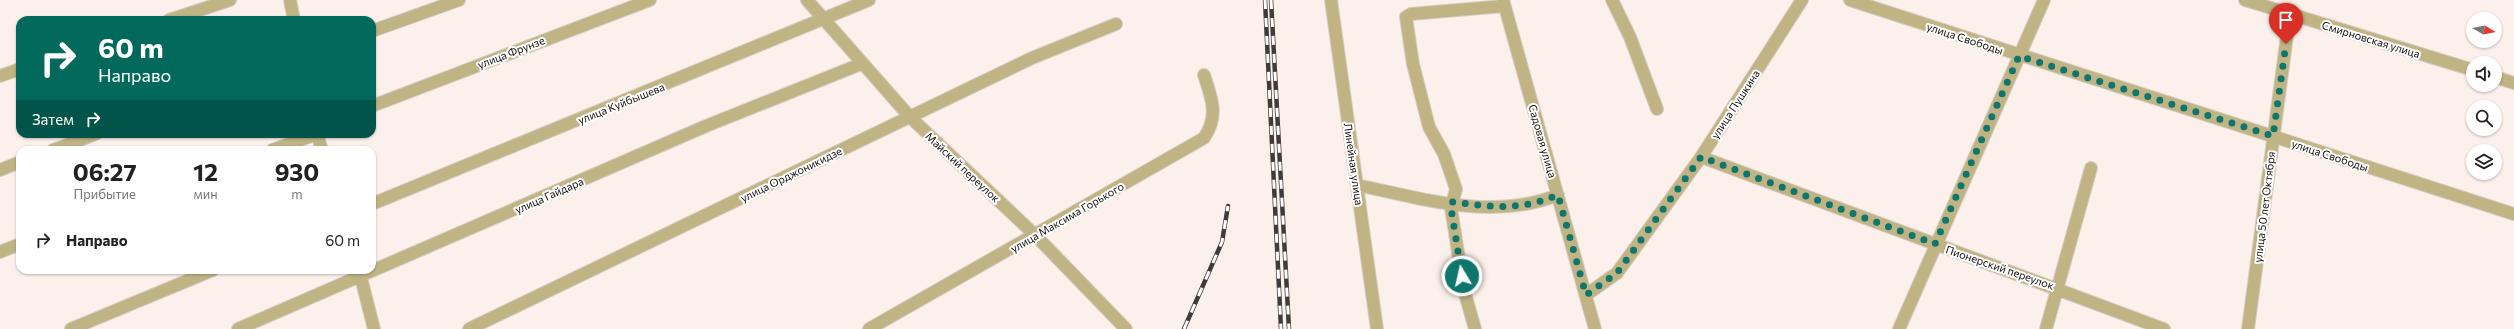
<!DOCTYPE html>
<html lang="ru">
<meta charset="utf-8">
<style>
body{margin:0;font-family:Commissioner,sans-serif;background:#f6f6f6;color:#222;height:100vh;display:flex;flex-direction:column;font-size:15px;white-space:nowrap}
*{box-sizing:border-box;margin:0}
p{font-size:13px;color:#767676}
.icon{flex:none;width:22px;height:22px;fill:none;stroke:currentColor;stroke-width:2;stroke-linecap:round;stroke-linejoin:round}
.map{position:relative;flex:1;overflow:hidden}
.sheet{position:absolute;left:16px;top:146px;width:360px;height:128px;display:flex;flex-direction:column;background:#fff;border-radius:12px;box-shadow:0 1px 3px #0004}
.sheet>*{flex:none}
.banner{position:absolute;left:16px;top:16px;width:360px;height:122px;border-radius:12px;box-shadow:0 1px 3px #0004;background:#00695c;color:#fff;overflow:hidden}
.needle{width:26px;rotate:100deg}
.controls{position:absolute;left:2466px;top:12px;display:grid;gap:8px}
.controls a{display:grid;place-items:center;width:36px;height:36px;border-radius:50%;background:#fff;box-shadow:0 1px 3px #0004;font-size:20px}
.pin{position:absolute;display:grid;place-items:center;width:34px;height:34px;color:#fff;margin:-41px -17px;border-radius:50% 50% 50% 0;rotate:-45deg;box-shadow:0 0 4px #0007}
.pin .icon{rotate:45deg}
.me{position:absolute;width:44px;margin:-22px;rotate:351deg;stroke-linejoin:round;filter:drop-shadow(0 0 3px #0008)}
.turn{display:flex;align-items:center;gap:14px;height:84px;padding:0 16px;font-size:18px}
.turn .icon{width:52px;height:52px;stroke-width:2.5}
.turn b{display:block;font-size:28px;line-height:34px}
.then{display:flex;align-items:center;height:38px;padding:0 16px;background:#0003;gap:8px;font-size:15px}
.eta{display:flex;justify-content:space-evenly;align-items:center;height:68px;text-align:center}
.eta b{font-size:24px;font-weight:700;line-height:28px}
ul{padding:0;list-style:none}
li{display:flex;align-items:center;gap:12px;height:52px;padding:0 16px}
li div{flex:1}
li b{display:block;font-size:15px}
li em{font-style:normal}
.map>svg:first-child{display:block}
</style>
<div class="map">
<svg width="2514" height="329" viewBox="0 0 2514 329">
<rect width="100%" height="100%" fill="#fcf0ea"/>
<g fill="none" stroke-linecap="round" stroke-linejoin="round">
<g stroke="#d7ccc7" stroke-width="14">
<path id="minor" d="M290,0L294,20
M807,0L910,117L1035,235L1126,329
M1331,0L1377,329
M1503,0L1595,329
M1612,0L1630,37L1657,109
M1850,0L2514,214
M2245,0L2473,70
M169,20L230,0
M372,31L459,0
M0,76L20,69
M2495,77L2514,83
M372,106L650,0
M317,134L322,150
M53,150L96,134
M272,150L317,134
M1701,157L2164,329
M0,170L20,162
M1357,185C1424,199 1492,221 1558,195
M372,204L869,0
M0,252L20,244
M359,270L374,329
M1586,295L1617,273L1701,157L1802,0
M71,329L213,270
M238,329L706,126L861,64
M469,329L1032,58L1116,24
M869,329L1204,138C1219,116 1212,99 1204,75
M1475,329L1464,290L1451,208L1456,189L1444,154L1429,127L1413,64L1406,17L1411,14L1504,6
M1899,329L2044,0
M2046,329L2091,168
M2248,329L2290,13"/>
</g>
<use href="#minor" stroke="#c0b384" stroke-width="12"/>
<g stroke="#403b38" stroke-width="4.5">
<path id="rail" d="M1265,0L1281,329
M1271,0L1289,329
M1184,329L1222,242L1228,206"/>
</g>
<use href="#rail" stroke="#fff" stroke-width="3" stroke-dasharray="9" stroke-linecap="butt"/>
</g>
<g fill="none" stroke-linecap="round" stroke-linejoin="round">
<path stroke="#0f766e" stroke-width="7" stroke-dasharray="0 12.6" d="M1462,276L1451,208L1452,202C1493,207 1519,211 1558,195L1586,295L1617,273L1701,157L1935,244L2019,56L2273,136L2286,44"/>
</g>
<g text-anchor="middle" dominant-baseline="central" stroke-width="4" stroke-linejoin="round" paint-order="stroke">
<g font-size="11" fill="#130f0d" stroke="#fff">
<text transform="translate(1965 38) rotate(18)">улица Свободы</text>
<text transform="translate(2371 39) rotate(17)">Смирновская улица</text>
<text transform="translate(511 52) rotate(-21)">улица Фрунзе</text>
<text transform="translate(621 103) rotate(-22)">улица Куйбышева</text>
<text transform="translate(1735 104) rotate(-57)">улица Пушкина</text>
<text transform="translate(1543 141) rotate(74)">Садовая улица</text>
<text transform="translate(2330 155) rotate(18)">улица Свободы</text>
<text transform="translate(1354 164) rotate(82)">Линейная улица</text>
<text transform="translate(963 167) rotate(43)">Майский переулок</text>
<text transform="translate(791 174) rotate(-26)">улица Орджоникидзе</text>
<text transform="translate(549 195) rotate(-24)">улица Гайдара</text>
<text transform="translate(2264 207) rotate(-83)">улица 50 лет Октября</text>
<text transform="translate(1067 217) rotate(-30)">улица Максима Горького</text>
<text transform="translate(2000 267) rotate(19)">Пионерский переулок</text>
</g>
</g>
</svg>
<div class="controls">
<a><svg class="needle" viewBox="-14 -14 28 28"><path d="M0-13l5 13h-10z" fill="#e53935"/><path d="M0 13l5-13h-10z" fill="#767676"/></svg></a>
<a><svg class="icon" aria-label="sound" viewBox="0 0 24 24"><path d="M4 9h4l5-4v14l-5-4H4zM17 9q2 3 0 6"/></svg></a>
<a><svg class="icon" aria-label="search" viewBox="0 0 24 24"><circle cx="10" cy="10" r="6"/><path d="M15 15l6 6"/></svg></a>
<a><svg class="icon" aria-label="layers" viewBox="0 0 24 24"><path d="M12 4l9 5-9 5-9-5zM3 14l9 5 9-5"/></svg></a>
</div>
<div class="pin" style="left:2286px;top:44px;background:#d93025"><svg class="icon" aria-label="arrive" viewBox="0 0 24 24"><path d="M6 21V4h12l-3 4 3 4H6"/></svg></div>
<svg class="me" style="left:1462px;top:276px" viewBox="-20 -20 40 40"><circle r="17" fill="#0f766e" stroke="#fff" stroke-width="3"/><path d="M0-11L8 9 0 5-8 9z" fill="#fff"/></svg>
<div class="banner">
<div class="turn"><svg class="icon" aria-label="right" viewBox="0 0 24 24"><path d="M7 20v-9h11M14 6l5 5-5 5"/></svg><div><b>60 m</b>Направо</div></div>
<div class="then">Затем<svg class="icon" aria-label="right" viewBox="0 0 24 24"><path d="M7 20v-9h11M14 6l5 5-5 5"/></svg></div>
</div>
<section class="sheet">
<div class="eta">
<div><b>06:27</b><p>Прибытие</p></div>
<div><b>12</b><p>мин</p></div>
<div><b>930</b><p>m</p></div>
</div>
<ul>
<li><svg class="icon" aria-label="right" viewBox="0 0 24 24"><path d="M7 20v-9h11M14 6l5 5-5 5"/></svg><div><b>Направо</b></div><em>60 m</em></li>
</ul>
</section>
</div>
